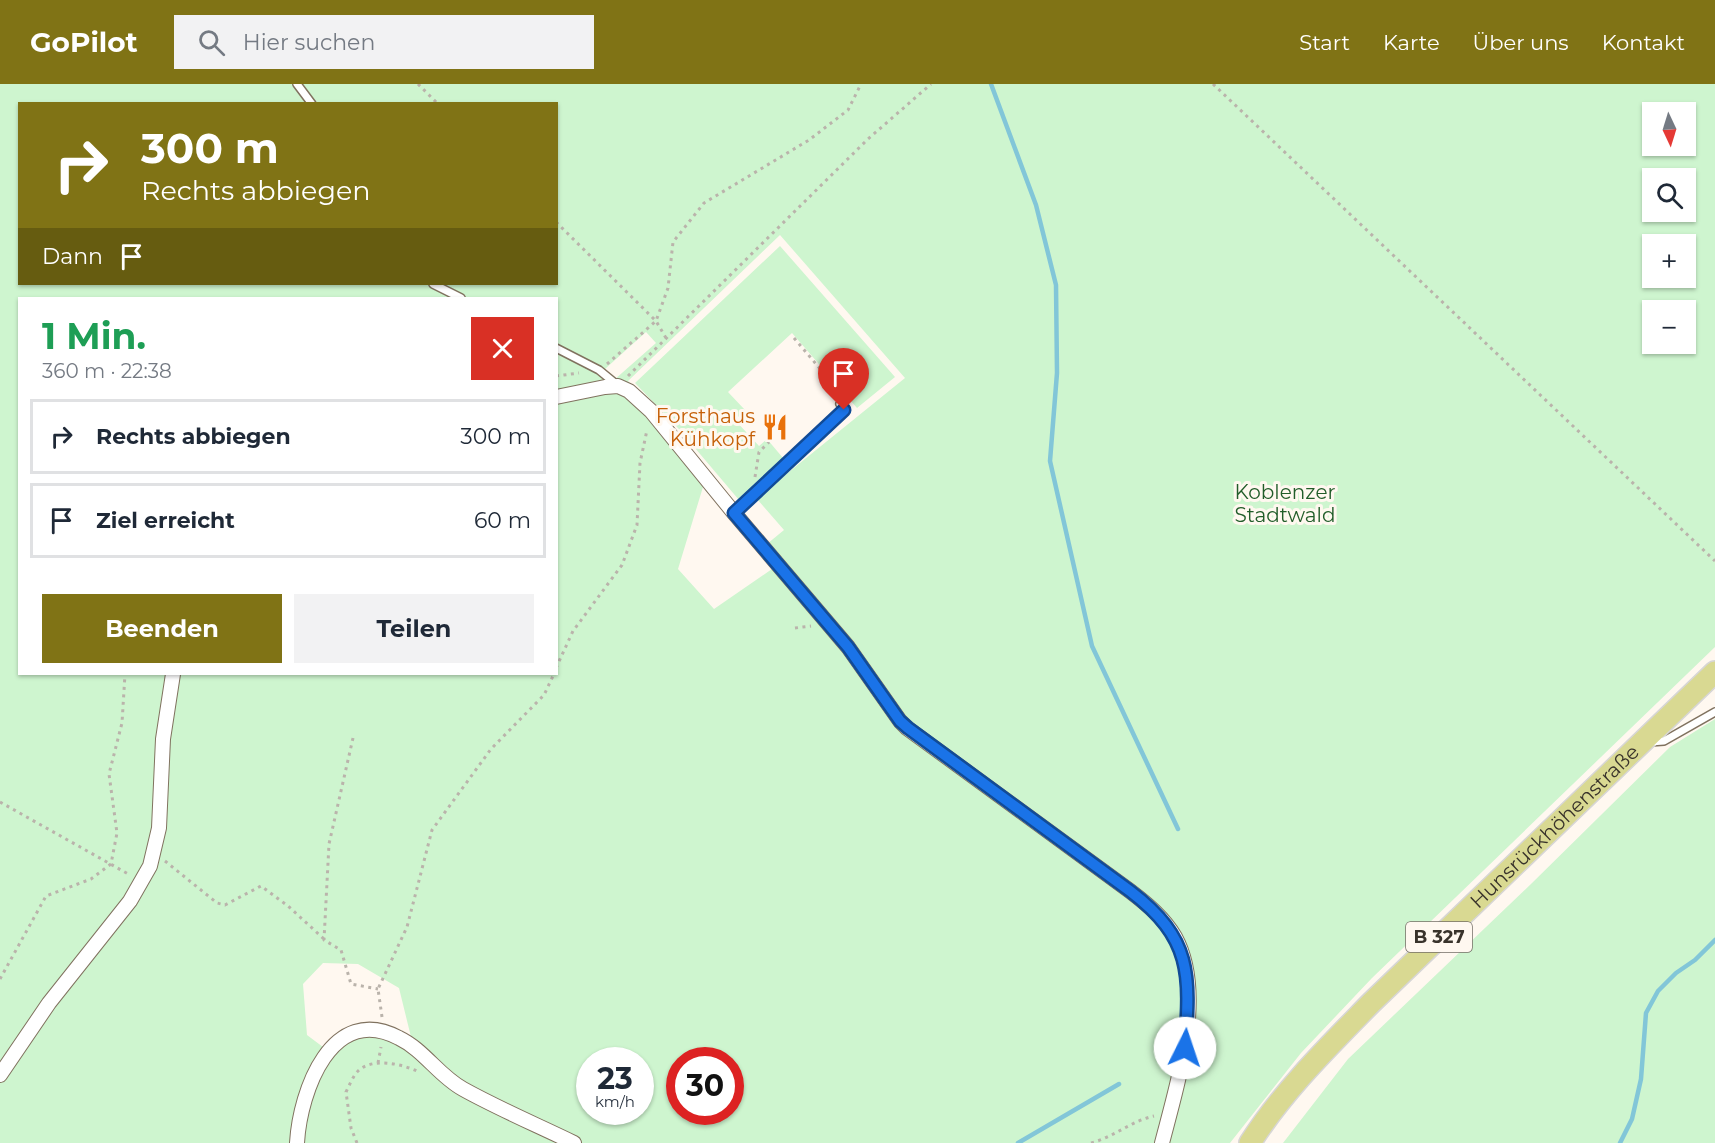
<!DOCTYPE html>
<html lang="de">
<meta charset="utf-8">
<style>
body{margin:0;font-family:Montserrat,sans-serif;background:#f2f2f3;color:#1f2937;height:100vh;display:flex;flex-direction:column;font-size:22px;white-space:nowrap}
*{box-sizing:border-box;margin:0}
p{font-size:20px;color:#747a83}
.icon{flex:none;width:33px;height:33px;fill:none;stroke:currentColor;stroke-width:2;stroke-linecap:round;stroke-linejoin:round}
.map{position:relative;flex:1;overflow:hidden}
.panel{position:absolute;left:18px;top:213px;width:540px;height:378px;display:flex;flex-direction:column;background:#fff;border-radius:0px;box-shadow:0 2px 4px #0004}
.panel>*{flex:none}
.banner{position:absolute;left:18px;top:18px;width:540px;height:183px;border-radius:0px;box-shadow:0 2px 4px #0004;background:#807315;color:#fff;overflow:hidden}
.needle{width:39px;rotate:176deg}
.tools{position:absolute;left:1642px;top:18px;display:grid;gap:12px}
.tools a{display:grid;place-items:center;width:54px;height:54px;border-radius:0px;background:#fff;box-shadow:0 2px 4px #0004;font-size:30px}
.speed{position:absolute;left:576px;top:963px;display:flex;gap:12px;font-size:30px;font-weight:700;text-align:center}
.speed>*{display:grid;place-content:center;width:78px;height:78px;border-radius:50%;background:#fff;box-shadow:0 2px 4px #0004;line-height:1}
.speed small{font-size:15px;font-weight:400}
.speed .limit{border:9px solid #d22;background:#fff;color:#111}
.pin{position:absolute;display:grid;place-items:center;width:51px;height:51px;color:#fff;margin:-62px -26px;border-radius:50% 50% 50% 0;rotate:-45deg;box-shadow:0 0 6px #0007}
.pin .icon{rotate:45deg}
.me{position:absolute;width:66px;margin:-33px;rotate:4deg;stroke-linejoin:round;filter:drop-shadow(0 0 4px #0008)}
.turn{display:flex;align-items:center;gap:21px;height:126px;padding:0 24px;font-size:27px}
.turn .icon{width:78px;height:78px;stroke-width:2.5}
.turn b{display:block;font-size:42px;line-height:51px}
.then{display:flex;align-items:center;height:57px;padding:0 24px;background:#0003;gap:12px;font-size:22px}
.round{display:grid;place-items:center;flex:none;width:63px;height:63px;border-radius:0px;background:#f2f2f3}
.headline{display:flex;align-items:center;justify-content:space-between;height:102px;padding:0 24px}
h1{font-size:36px;font-weight:700;line-height:45px;color:#1e9e55}
.action{display:flex;gap:12px;margin-top:auto;padding:12px 24px}
.action a{flex:1;height:69px;border-radius:0px;background:#807315;color:#fff;font-size:24px;font-weight:700;line-height:69px;text-align:center}
.action a+a{background:#f2f2f3;color:#1f2937}
ul{padding:0;list-style:none}
li{display:flex;align-items:center;gap:18px;height:75px;margin:0 12px 9px;padding:0 12px;border:3px solid #e0e1e3;border-radius:0px}
li div{flex:1}
li b{display:block;font-size:22px}
li em{font-style:normal}
header{display:flex;align-items:center;gap:36px;box-sizing:border-box;height:84px;padding:0 30px;background:#807315;color:#fff}
header strong{font-size:28px}
nav{display:flex;gap:33px;margin-inline-start:auto;font-size:21px}
.search{width:420px;height:54px;background:#f2f2f3;display:flex;align-items:center;gap:15px;box-sizing:border-box;padding:0 21px;border-radius:0px;color:#747a83;font-size:22px}
.map>svg:first-child{display:block}
</style>
<header>
<strong>GoPilot</strong>
<div class="search"><svg class="icon" aria-label="search" viewBox="0 0 24 24"><circle cx="10" cy="10" r="6"/><path d="M15 15l6 6"/></svg>Hier suchen</div>
<nav><a>Start</a><a>Karte</a><a>Über uns</a><a>Kontakt</a></nav>
</header>
<div class="map">
<svg width="1715" height="1059" viewBox="0 0 1715 1059">
<rect width="100%" height="100%" fill="#fff8f0"/>
<path fill="#cef5cf" fill-rule="evenodd" d="M0,0H1715V563L1372,894L1301,969L1230,1059H0ZM20,20H556V200H20ZM1653,28H1686V62H1653ZM1653,94H1686V128H1653ZM780,151L905,294L742,426L653,322L628,297ZM1653,160H1686V194H1653ZM20,214H556V590H20ZM1653,226H1686V260H1653ZM646,248L656,259L614,296L605,285ZM703,403L772,485L714,525L678,485ZM757,415L784,446L767,460L740,429ZM323,879L358,880L399,904L411,953C374,934 354,934 323,963L307,951L303,900ZM590,976H640V1028H590ZM680,976H730V1028H680Z
M780,162L895,293L857,324L792,249L728,308L745,326L735,336L759,362L767,355L783,374L739,416L678,344L635,299Z
M1715,635V1059H1283L1348,975L1531,800L1670,663Z"/>
<g fill="none" stroke-linecap="round" stroke-linejoin="round">
<path stroke="#82c6d8" stroke-width="4.5" d="M991,0L1036,121L1056,201L1057,289L1050,377L1092,562L1178,745
M1018,1059L1119,1000
M1620,1059L1632,1035L1641,995L1646,929L1658,907L1676,889L1695,876L1715,856"/>
<g stroke="#80725f" stroke-width="10">
<path id="service" d="M297,0L312,20
M433,200L461,214
M556,264L599,286L616,300
M734,429L845,326L840,320L842,318
M1650,658L1664,657L1715,628"/>
</g>
<g stroke="#80725f" stroke-width="16">
<path id="minor" d="M556,313L605,303L618,302L629,307L651,327L734,429L848,563L900,637L907,644L1130,807C1147,820 1164,834 1175,853C1206,909 1177,1001 1162,1059
M0,991L49,919L130,817L150,782L159,744L163,655L173,590
M297,1059C300,1007 332,918 399,954C424,966 439,992 463,1005C499,1025 537,1041 574,1059"/>
</g>
<g stroke="#d7d6d5" stroke-width="24">
<g id="primary">
<path id="s1" d="M1250,1059C1283,1007 1328,963 1371,919L1715,588"/>
</g>
</g>
<path stroke="#bab3ab" stroke-width="3" stroke-dasharray="3 4.5" stroke-linecap="butt" d="M418,0L438,20
M1213,0L1715,477
M556,138L656,237L666,254
M794,254L839,307
M607,280L656,237L668,204L673,158L704,119L809,56L848,26L861,0
M556,292L579,289
M628,292L868,55L931,0
M755,393L759,368L769,358
M795,544L811,542
M556,584L573,547L622,481L637,441L640,379L647,346
M353,654L329,760L324,856L341,866L351,900L378,905
M0,718L130,791
M165,777L217,819L225,821L261,802L288,822L324,855
M0,895L46,812L91,795L111,780L117,749L109,690L122,639L125,590
M382,933L378,905L407,843L432,746L491,665L544,611L554,590
M378,979L381,963
M357,1059L351,1044L346,1008C349,1002 353,992 358,987C373,973 401,980 417,987
M1091,1059C1114,1053 1131,1037 1154,1032"/>
<use href="#service" stroke="#fff" stroke-width="7"/>
<use href="#minor" stroke="#fff" stroke-width="14"/>
<use href="#primary" stroke="#d9d992" stroke-width="21"/>
</g>
<g fill="none" stroke-linecap="round" stroke-linejoin="round">
<g stroke="#114b97" stroke-width="15">
<path id="route" d="M844,326L734,429L848,563L900,637L908,644L1130,807C1193,855 1190,891 1185,964"/>
</g>
<use href="#route" stroke="#1a73e8" stroke-width="10"/>
</g>
<defs>
<g id="restaurant-bare" transform="scale(2.07)"><path d="M-5-6h1v4h1v-4h1v4h1v-4h1v5L-1.5 .5V6h-2V.5L-5-1ZM5-6V6H3V1.5H1.5Q1.5-4 5-6Z" fill="#e8710a" stroke="#fff8f0" stroke-width="2.5" paint-order="stroke"/></g>
</defs>
<g fill-rule="evenodd">
<use href="#restaurant-bare" x="775" y="343"/>
</g>
<g text-anchor="middle" dominant-baseline="central" stroke-width="6" stroke-linejoin="round" paint-order="stroke">
<rect fill="#fff8f0" stroke="#746e66" stroke-width="1.5" x="1406" y="838" width="66" height="30" rx="4.5"/>
<g font-size="18" font-weight="bold" fill="#39332b">
<text x="1439" y="853">B 327</text>
</g>
<g font-size="20" fill="#c56008" stroke="#fff8f0" text-anchor="end">
<text x="755" y="332">Forsthaus<tspan x="755" dy="23">Kühkopf</tspan></text>
</g>
<g font-size="20" fill="#215d29" stroke="#fff8f0">
<text x="1285" y="408">Koblenzer<tspan x="1285" dy="23">Stadtwald</tspan></text>
</g>
<g font-size="20" fill="#39332b" stroke="#fff8f0">
<text stroke="none"><textPath href="#s1" startOffset="440">Hunsrückhöhenstraße</textPath></text>
</g>
</g>
</svg>
<div class="tools">
<a><svg class="needle" viewBox="-14 -14 28 28"><path d="M0-13l5 13h-10z" fill="#e53935"/><path d="M0 13l5-13h-10z" fill="#747a83"/></svg></a>
<a><svg class="icon" aria-label="search" viewBox="0 0 24 24"><circle cx="10" cy="10" r="6"/><path d="M15 15l6 6"/></svg></a>
<a>+</a>
<a>−</a>
</div>
<div class="speed"><div>23<small>km/h</small></div><div class="limit">30</div></div>
<div class="pin" style="left:844px;top:326px;background:#d93025"><svg class="icon" aria-label="arrive" viewBox="0 0 24 24"><path d="M6 21V4h12l-3 4 3 4H6"/></svg></div>
<svg class="me" style="left:1185px;top:964px" viewBox="-20 -20 40 40"><circle r="19" fill="#fff"/><path d="M0-13L10 11 0 6-10 11z" fill="#1a73e8"/></svg>
<div class="banner">
<div class="turn"><svg class="icon" aria-label="right" viewBox="0 0 24 24"><path d="M7 20v-9h11M14 6l5 5-5 5"/></svg><div><b>300 m</b>Rechts abbiegen</div></div>
<div class="then">Dann<svg class="icon" aria-label="arrive" viewBox="0 0 24 24"><path d="M6 21V4h12l-3 4 3 4H6"/></svg></div>
</div>
<section class="panel">
<div class="headline"><div><h1>1 Min.</h1><p>360 m · 22:38</p></div><a class="round" style="background:#d93025;color:#fff"><svg class="icon" aria-label="close" viewBox="0 0 24 24"><path d="M6 6l12 12M18 6L6 18"/></svg></a></div>
<ul>
<li><svg class="icon" aria-label="right" viewBox="0 0 24 24"><path d="M7 20v-9h11M14 6l5 5-5 5"/></svg><div><b>Rechts abbiegen</b></div><em>300 m</em></li>
<li><svg class="icon" aria-label="arrive" viewBox="0 0 24 24"><path d="M6 21V4h12l-3 4 3 4H6"/></svg><div><b>Ziel erreicht</b></div><em>60 m</em></li>
</ul>
<div class="action"><a>Beenden</a><a>Teilen</a></div>
</section>
</div>
